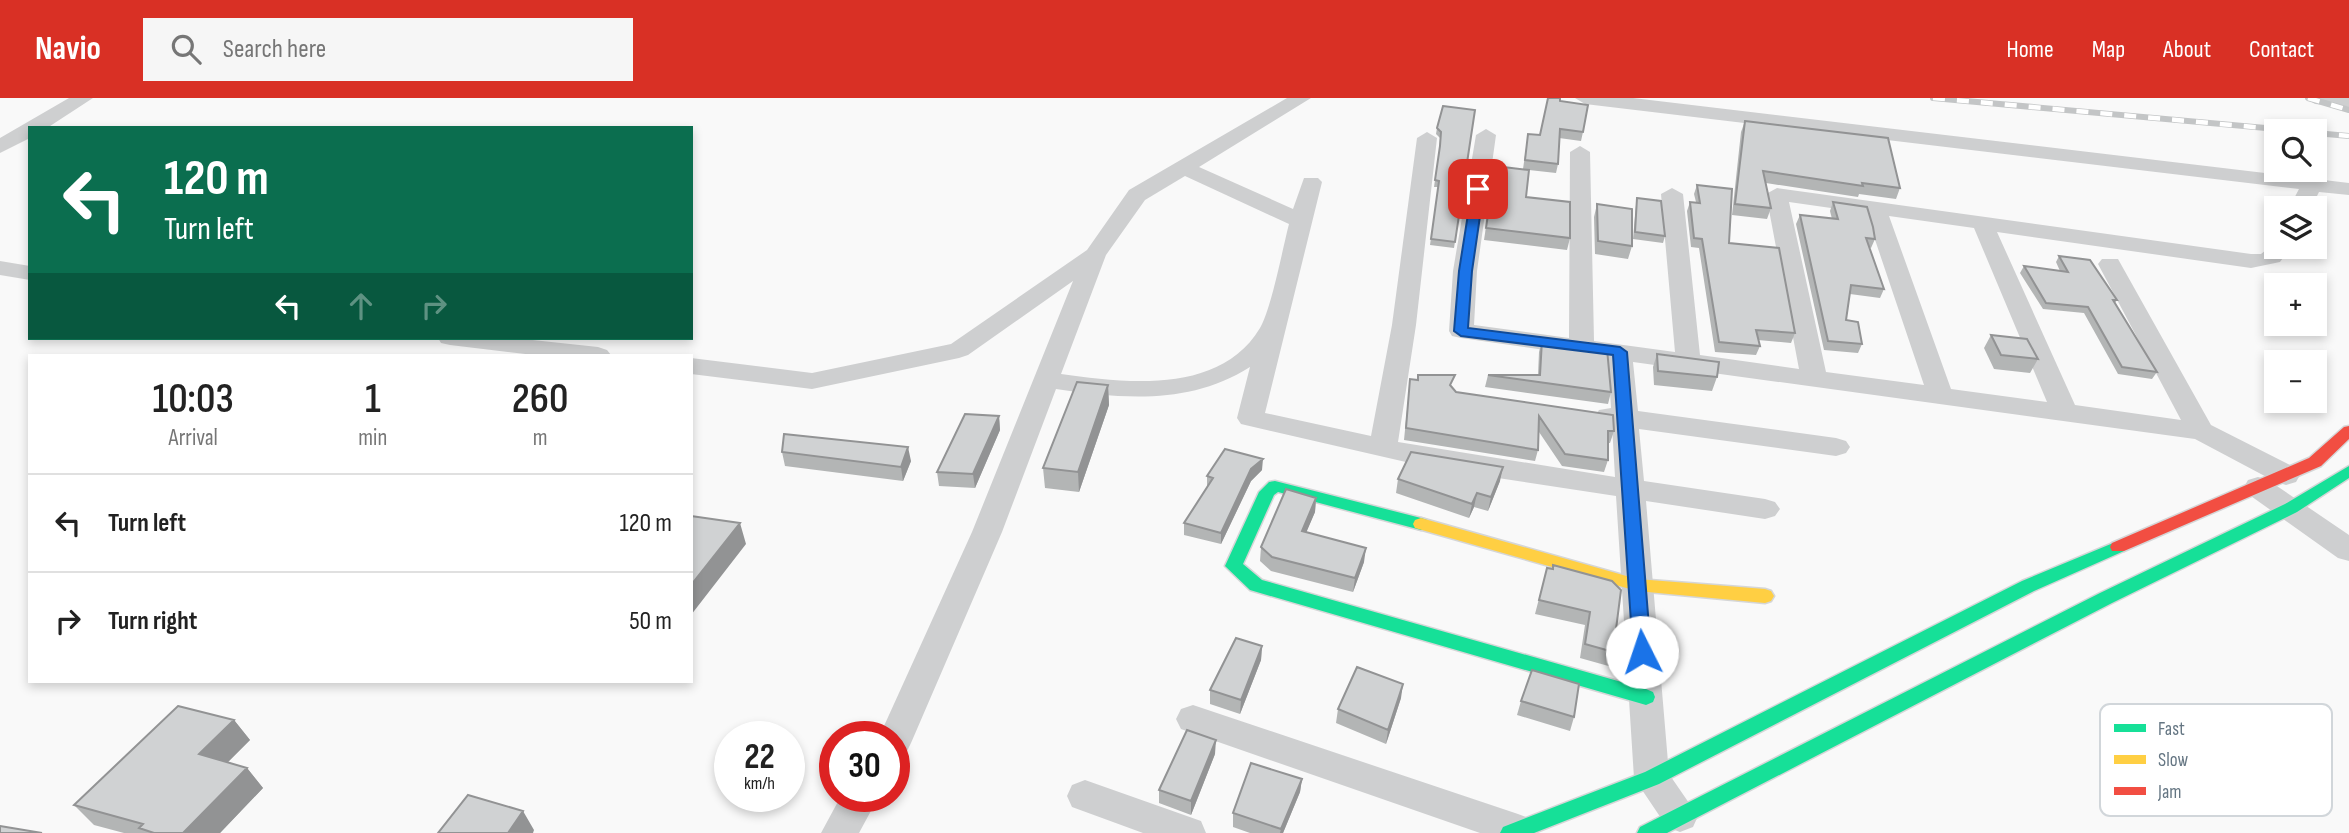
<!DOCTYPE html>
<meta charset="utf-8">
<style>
body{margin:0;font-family:"Sofia Sans Condensed",sans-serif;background:#f6f6f6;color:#222;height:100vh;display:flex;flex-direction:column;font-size:26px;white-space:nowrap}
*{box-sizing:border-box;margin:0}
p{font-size:23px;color:#767676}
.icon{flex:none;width:38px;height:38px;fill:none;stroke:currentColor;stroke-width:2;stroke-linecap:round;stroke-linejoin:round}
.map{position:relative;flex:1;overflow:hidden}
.sheet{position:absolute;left:28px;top:256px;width:665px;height:329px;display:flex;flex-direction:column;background:#fff;border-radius:0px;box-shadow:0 4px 10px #0003}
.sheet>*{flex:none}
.banner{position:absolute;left:28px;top:28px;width:665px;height:214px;border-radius:0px;box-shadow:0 4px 10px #0003;background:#0b6e4f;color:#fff;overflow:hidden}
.fabs{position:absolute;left:2264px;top:21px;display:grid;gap:14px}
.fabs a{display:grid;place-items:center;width:63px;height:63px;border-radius:0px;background:#fff;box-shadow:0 4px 10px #0003;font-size:35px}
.speed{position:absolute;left:714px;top:623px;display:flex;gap:14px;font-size:35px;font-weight:700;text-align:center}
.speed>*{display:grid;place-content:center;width:91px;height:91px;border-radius:50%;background:#fff;box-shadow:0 4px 10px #0003;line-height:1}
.speed small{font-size:18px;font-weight:400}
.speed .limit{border:10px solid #d22;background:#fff;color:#111}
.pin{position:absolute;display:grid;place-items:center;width:60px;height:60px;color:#fff;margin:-30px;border-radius:14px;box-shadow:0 4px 10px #0006}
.me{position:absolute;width:77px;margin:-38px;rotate:356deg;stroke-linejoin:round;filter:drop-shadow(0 0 5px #0008)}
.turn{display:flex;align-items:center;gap:24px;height:147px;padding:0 21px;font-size:32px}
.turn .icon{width:91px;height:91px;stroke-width:2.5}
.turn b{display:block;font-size:49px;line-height:60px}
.lanes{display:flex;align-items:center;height:66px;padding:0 21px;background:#0003;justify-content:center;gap:35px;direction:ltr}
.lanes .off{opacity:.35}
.eta{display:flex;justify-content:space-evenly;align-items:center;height:119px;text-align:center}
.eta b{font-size:42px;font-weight:600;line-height:49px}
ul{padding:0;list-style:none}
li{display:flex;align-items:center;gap:21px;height:98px;padding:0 21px;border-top:2px solid #e0e0e0}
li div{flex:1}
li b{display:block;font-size:26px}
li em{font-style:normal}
header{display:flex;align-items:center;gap:42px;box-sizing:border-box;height:98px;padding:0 35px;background:#d93025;color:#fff}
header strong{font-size:33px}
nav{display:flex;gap:38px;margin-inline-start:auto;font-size:24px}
.search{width:490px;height:63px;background:#f6f6f6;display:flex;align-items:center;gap:18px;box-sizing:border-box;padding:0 24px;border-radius:0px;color:#767676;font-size:26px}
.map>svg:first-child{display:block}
</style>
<header>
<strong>Navio</strong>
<div class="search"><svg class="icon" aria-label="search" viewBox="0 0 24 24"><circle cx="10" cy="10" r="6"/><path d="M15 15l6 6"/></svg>Search here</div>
<nav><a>Home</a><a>Map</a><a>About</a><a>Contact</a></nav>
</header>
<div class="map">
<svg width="2349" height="735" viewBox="0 0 2349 735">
<rect width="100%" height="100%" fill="#f9f9f9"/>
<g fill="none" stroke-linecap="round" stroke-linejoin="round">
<g stroke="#d5d6d7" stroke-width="3">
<path id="fast" d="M2349,368V380L2297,414L2112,505L1667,735H1637L1640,729L2100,495L2285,406Z
M1275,383L1421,420L1427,422L1429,426L1427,430L1421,432L1278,394L1274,397L1243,466L1262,482L1646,591L1653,594L1655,599L1653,604L1646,607L1250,492L1225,468L1259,394L1269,384Z
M2118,443L2124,445L2126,449L2124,453L2034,493L1659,686L1534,735H1500L1503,729L1645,674L2022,483Z"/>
</g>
<g stroke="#d5d6d7" stroke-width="3">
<path id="slow" d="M1421,420L1637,481L1765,491L1771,493L1774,498L1771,503L1765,505L1637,493L1415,430L1413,426L1415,422Z"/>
</g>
<g stroke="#d5d6d7" stroke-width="3">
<path id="jam" d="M2349,328V341L2321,368L2124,453H2112L2110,449L2112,445L2309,360L2344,329Z"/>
</g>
<path fill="#cecfd0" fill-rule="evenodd" d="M69,0H93L47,30H30V40L0,55V40Z
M1287,0H1311L1199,69L1293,111L1304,80H1318L1322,84L1265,315L1371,338L1392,227L1417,40L1427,34L1437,40L1416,227L1398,344L1615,379L1612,327L1599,324L1595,318L1599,312L1611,310L1608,261L1461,240L1452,238L1449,233L1453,173L1476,37L1486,31L1496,37L1477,173L1474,227L1569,240L1570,54L1580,48L1590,54L1594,243L1675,254L1661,96L1672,90L1683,96L1700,257L1799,271L1766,96L1777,90L2251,156H2261L2277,143V149H2291L2280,164L2251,170L1997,134L2075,307L2181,322L2098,166L2102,161H2118L2211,327L2296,370L2300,377L2296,384L2286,387L2276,384L2195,341L1633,264L1638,313L1836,340L1846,343L1850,349L1846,355L1836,358L1639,331L1644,383L1765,401L1775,404L1780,411L1775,418L1765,421L1646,403L1669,676L1698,718L1693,729L1680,734L1667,729L1634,680L1616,398L1432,370L1241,326L1237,320L1250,269C1190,307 1124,301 1056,291L1002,434L911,645L906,655L894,659V639H879L972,434L1073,183L968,257L959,260L812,291L691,276V260L812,275L951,246L1087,152L1129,92ZM1185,78L1289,126C1283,149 1271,212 1260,230C1220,297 1126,285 1061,276L1106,157L1145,102ZM1789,104L1866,115L1924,287L1826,274ZM1889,118L1974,130L2047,304L1951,291Z
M1575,0H1633L2349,85V97L2319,94L2311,110H2289L2299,91L1585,6Z
M2305,0H2349V9L2315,6Z
M0,163L30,168V182L0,177Z
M438,240H514L598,249L607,252L611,257H534L450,247L441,245Z
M2258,379L2268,382L2349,437V463L2338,460L2248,396L2244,389L2248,382Z
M1193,607L1518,716L1531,721L1536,732L1535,735H1480L1181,631L1176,621L1181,611Z
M1085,682L1201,723L1206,735H1143L1072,709L1067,698L1072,687Z
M841,698H879L859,735H821Z"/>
<use href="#fast" fill="#16e098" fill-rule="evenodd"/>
<use href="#slow" fill="#ffcf43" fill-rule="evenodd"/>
<use href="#jam" fill="#f24e42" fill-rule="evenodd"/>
<g stroke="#c3c5c6" stroke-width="6">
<path id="rail" d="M1933,0L2298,33
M2308,0L2349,12
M2315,35L2349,38"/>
</g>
<use href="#rail" stroke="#fff" stroke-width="4.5" stroke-dasharray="12" stroke-linecap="butt"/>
</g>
<path fill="#b3b5b5" d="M1560,3L1583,34L1581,43L1559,40L1558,66L1556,75L1529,72L1526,99L1570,140L1567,152L1484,142L1495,68L1523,71L1528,36L1540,37Z
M1475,12L1454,150L1430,147L1438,89H1434L1439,54L1440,40L1436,36L1437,30Z
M1745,23L1900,90L1896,101L1859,96L1858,99L1766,85L1771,110L1767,121L1732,117L1741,34Z
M1697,87L1729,145L1795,235L1791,245L1758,242L1760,248L1756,257L1715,254L1699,150L1691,149L1687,113L1690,104H1696L1694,96Z
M1637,100L1665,138L1663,145L1633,141L1636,107Z
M1833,104L1875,141L1871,150L1869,149L1884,191L1880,200L1850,196L1846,222L1862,246L1858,255L1824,252L1796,126L1800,117L1832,121L1830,113Z
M1597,106L1632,148L1628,161L1595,156L1594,119Z
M2059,158L2117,202L2115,205L2157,274L2152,281L2118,276L2084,215L2043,211L2020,175L2024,168L2060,173L2056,164Z
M1991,237L2038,261L2030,275L1994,271L1984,250Z
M1542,242L1611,294L1608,306L1485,289L1488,277H1538L1539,254Z
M1657,256L1717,279L1712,293L1654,287L1653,269Z
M1418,277L1452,290L1456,294L1614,333L1610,345H1608V362L1604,374L1562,368L1539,334L1538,352L1535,363L1404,342L1410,281L1417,282Z
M1108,287L1109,307L1079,394L1045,390L1043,370Z
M999,318L1000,332L975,390L939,388L937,374Z
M782,354L911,363L903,383L785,368Z
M1262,372L1251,383L1221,446L1184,437V425L1207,389V378Z
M1398,381L1500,383L1488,413L1474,409L1469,420L1396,395Z
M1316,400L1315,414L1306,434L1364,464L1353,494L1271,473L1260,463L1261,449Z
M1547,470L1615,539L1617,555L1612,569L1580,560L1585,527L1535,516Z
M1262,548L1261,562L1240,616L1210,606V592Z
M1401,600L1386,646L1336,625L1338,611Z
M1521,603L1574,619L1570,633L1517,617Z
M234,622L250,642L228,664L247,670L263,690L220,735H124L94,727L74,707Z
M1215,656L1191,717L1159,705V692Z
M1302,681L1300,694L1283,735H1250L1233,729V715Z"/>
<path fill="#929394" d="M1108,287L1109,307L1079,394L1078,374Z
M999,318L1000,332L975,390L973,376Z
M908,349L911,363L903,383L901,369Z
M1263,361L1262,372L1251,383L1221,446V435L1251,371Z
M1503,369L1500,383L1488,413L1491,399Z
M1477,395L1474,409L1469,420L1472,406Z
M1316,400L1315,414L1301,447L1302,433Z
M740,425L746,446L691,517V487Z
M1366,450L1364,464L1353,494L1355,480Z
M1262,548L1261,562L1240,616L1241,602Z
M1403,586L1401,600L1386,646L1388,632Z
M234,622L250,642L216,676L199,656Z
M1216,642L1215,656L1191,717V703Z
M247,670L263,690L220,735H183Z
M1302,681L1300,694L1283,735H1280L1281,731Z
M523,713L534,732L533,735H508Z"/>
<path fill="#d0d2d3" stroke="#929394" stroke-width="2" d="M1548,0H1560V3L1588,7L1583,34L1560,31L1558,66L1525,62L1528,36L1540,37Z
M1443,8L1475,12L1455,144L1431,141L1439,83L1435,82L1440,48L1441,34L1437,30Z
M1745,23L1888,40L1900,90L1862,85L1863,88L1763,73L1771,110L1735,106Z
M1495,68L1529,72L1526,99L1570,104V140L1486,130Z
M1697,87L1732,91L1729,145L1779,150L1795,235L1756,232L1760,248L1719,244L1702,141L1694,140L1690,104L1700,105Z
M1637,100L1661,103L1665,138L1635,134Z
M1833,104L1867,109L1873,129L1875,141L1866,140L1884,191L1851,187L1846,222L1858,224L1862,246L1828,243L1800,117L1838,121Z
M1597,106L1632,111V148L1598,143Z
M2059,158L2090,162L2117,202H2113L2157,274L2122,269L2088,209L2046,205L2024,168L2068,174Z
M1991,237L2027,241L2038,261L2001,257Z
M1542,242L1607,251L1611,294L1488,277H1540Z
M1657,256L1719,264L1717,279L1658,273Z
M1418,277H1455L1450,287L1456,294L1613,317L1614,333H1608V362L1565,356L1539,318L1538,352L1406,330L1410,281L1418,282Z
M1077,284L1108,287L1078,374L1043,370Z
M965,316L999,318L973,376L937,374Z
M784,336L908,349L901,369L782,354Z
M1225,351L1263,361L1251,371L1221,435L1184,425L1213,380L1207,378Z
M1411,354L1503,369L1491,399L1477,395L1472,406L1398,381Z
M1286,391L1316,400L1302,433L1366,450L1355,480L1272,459L1261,449Z
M691,418L740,425L691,487Z
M1553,467L1612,483L1621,492L1615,539L1619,540L1617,555L1585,546L1590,514L1539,502L1547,470L1553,471Z
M1236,540L1262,548L1241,602L1210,592Z
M1357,569L1403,586L1388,632L1338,611Z
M1532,572L1579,586L1574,619L1521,603Z
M178,608L234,622L199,656L247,670L183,735H154L139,730L143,726L74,707Z
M1187,632L1216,642L1191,703L1159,692Z
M1251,665L1302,681L1281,731L1233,715Z
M468,697L523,713L508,735H438Z
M0,728L42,735H0Z"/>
<path fill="#1a73e8" stroke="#114b97" stroke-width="2" d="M1478,88L1484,91L1472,173L1468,230L1620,249L1627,254L1651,554L1649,559H1636L1633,554L1613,257L1461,238L1454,233L1459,173L1472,91Z"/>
<rect x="2100" y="606" width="232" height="112" rx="10" fill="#fff" stroke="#d1d6da" stroke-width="2"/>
<rect x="2114" y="626" width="32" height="8" fill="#16e098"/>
<rect x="2114" y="657" width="32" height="9" fill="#ffcf43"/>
<rect x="2114" y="689" width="32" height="8" fill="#f24e42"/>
<g font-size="19" fill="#657683">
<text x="2158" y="637">Fast</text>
<text x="2158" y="668">Slow</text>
<text x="2158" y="700">Jam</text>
</g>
</svg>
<div class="fabs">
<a><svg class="icon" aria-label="search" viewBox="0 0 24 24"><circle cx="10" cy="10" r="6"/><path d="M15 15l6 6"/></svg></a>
<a><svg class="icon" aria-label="layers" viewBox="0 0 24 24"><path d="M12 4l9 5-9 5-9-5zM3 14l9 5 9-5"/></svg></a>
<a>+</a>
<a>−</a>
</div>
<div class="speed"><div>22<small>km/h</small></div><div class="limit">30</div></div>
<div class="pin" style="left:1478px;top:91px;background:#d93025"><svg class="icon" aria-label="arrive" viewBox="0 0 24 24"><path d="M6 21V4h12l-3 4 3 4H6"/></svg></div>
<svg class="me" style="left:1642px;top:554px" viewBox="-20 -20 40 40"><circle r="19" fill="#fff"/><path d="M0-13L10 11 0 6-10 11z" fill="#1a73e8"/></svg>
<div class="banner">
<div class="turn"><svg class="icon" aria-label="left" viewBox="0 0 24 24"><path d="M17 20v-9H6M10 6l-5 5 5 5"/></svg><div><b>120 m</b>Turn left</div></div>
<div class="lanes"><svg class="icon" aria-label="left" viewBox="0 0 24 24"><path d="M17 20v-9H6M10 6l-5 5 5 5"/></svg><svg class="icon off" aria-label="ahead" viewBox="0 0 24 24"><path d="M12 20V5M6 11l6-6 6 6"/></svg><svg class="icon off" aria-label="right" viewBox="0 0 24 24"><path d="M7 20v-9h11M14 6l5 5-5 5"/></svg></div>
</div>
<section class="sheet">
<div class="eta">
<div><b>10:03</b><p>Arrival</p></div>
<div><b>1</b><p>min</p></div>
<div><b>260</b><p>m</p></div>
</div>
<ul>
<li><svg class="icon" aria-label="left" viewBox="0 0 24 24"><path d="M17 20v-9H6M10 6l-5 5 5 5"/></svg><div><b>Turn left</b></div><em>120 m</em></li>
<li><svg class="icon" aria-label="right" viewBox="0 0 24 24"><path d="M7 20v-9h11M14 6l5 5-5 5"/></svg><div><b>Turn right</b></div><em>50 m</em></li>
</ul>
</section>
</div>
